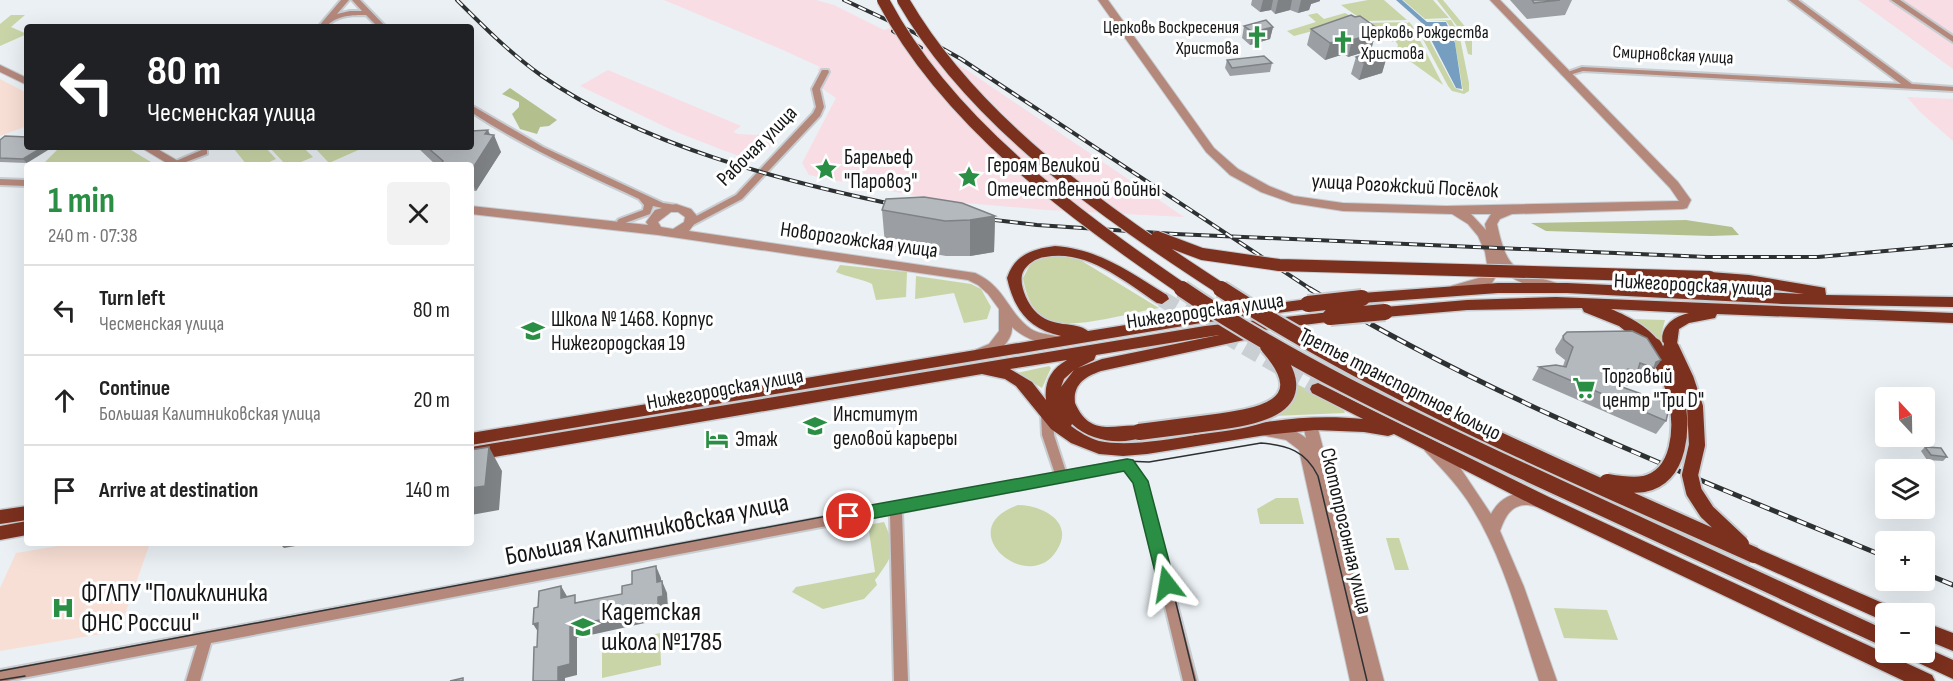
<!DOCTYPE html>
<meta charset="utf-8">
<style>
body{margin:0;font-family:"Sofia Sans Condensed",sans-serif;background:#f2f2f2;color:#222;height:100vh;display:flex;flex-direction:column;font-size:22px;white-space:nowrap}
*{box-sizing:border-box;margin:0}
p{font-size:20px;color:#767676}
.icon{flex:none;width:33px;height:33px;fill:none;stroke:currentColor;stroke-width:2;stroke-linecap:round;stroke-linejoin:round}
.map{position:relative;flex:1;overflow:hidden}
.panel{position:absolute;left:24px;top:162px;width:450px;height:384px;display:flex;flex-direction:column;background:#fff;border-radius:6px;box-shadow:0 6px 24px #0002}
.panel>*{flex:none}
.hud{position:absolute;left:24px;top:24px;width:450px;height:126px;border-radius:6px;box-shadow:0 6px 24px #0002;background:#202124;color:#fff;overflow:hidden}
.needle{width:39px;rotate:338deg}
.fabs{position:absolute;left:1875px;top:387px;display:grid;gap:12px}
.fabs a{display:grid;place-items:center;width:60px;height:60px;border-radius:6px;background:#fff;box-shadow:0 6px 24px #0002;font-size:30px}
.pin{position:absolute;display:grid;place-items:center;width:51px;height:51px;color:#fff;margin:-26px;border:3px solid #fff;border-radius:50%;box-shadow:0 2px 6px #0007}
.me{position:absolute;width:66px;margin:-33px;rotate:346deg;stroke-linejoin:round;filter:drop-shadow(0 0 4px #0008)}
.turn{display:flex;align-items:center;gap:21px;height:126px;padding:0 24px;font-size:27px}
.turn .icon{width:78px;height:78px;stroke-width:2.5}
.turn b{display:block;font-size:42px;line-height:51px}
.round{display:grid;place-items:center;flex:none;width:63px;height:63px;border-radius:6px;background:#f2f2f2}
.head{display:flex;align-items:center;justify-content:space-between;height:102px;padding:0 24px}
h1{font-size:36px;font-weight:700;line-height:45px;color:#2a8f44}
ul{padding:0;list-style:none}
li{display:flex;align-items:center;gap:18px;height:90px;padding:0 24px;border-top:2px solid #e0e0e0}
li div{flex:1}
li b{display:block;font-size:22px}
li em{font-style:normal}
.map>svg:first-child{display:block}
</style>
<div class="map">
<svg width="1953" height="681" viewBox="0 0 1953 681">
<rect width="100%" height="100%" fill="#eaf0f4"/>
<path fill="#f8dde4" d="M664,0H816L834,5L884,30L892,27L955,62L1184,217L1047,210L942,201L809,175L802,163L836,98L820,87L830,73L817,70L820,67L783,50Z
M1858,0H1953V69Z
M608,70L741,126L733,132L738,134L756,135L778,129L781,135L772,146L750,160L720,149L674,131L580,86Z
M1907,97L1953,99V141L1921,113Z"/>
<path fill="#f8dfd5" d="M0,79L27,93V126L0,136Z
M76,543H150L119,631L0,651V588L16,553Z"/>
<path fill="#c9d5a7" d="M1368,0H1384L1407,20L1364,21L1341,5Z
M1403,0H1433L1449,18L1425,19Z
M1437,0H1443L1472,35V55L1468,54L1463,34Z
M1317,13L1324,19L1345,13L1357,19L1294,36L1287,31L1316,22L1308,15Z
M11,15H25L11,27L27,34L0,46V24Z
M1451,20L1459,33L1469,83V91L1464,94L1452,91L1448,86L1419,32H1425L1455,88L1463,91L1453,31L1446,21H1427Z
M1407,22L1396,27L1392,36L1398,28L1409,22L1412,25L1443,85L1396,51L1398,45L1394,39L1393,42L1367,23Z
M60,147H126L156,165H42Z
M239,147H265L276,159L263,165H247L234,149Z
M275,147H303L313,157L294,165H286L271,149Z
M314,147H365L329,163Z
M1047,255H1072L1159,308C1130,312 1069,333 1044,318C1031,310 1025,291 1023,278L1031,263Z
M840,265L907,272L906,297L876,300L872,284C860,278 849,278 836,272Z
M916,276L971,284L981,289L991,307L987,319L964,323L954,293L915,299Z
M1631,319L1665,320L1661,335L1662,344Z
M1049,366L1051,368L1042,388L1017,373Z
M1297,384L1343,409L1345,413L1274,416L1268,412L1293,395Z
M1276,498H1298L1304,524H1260L1257,509Z
M1018,505C1042,505 1075,522 1057,550C1029,597 949,529 1018,505Z
M884,522C897,550 893,556 875,580L877,585L864,599L823,609L792,592L796,587L875,572L868,525Z
M1386,538H1399L1409,570H1395Z
M1554,608L1607,610L1618,640L1564,638Z
M660,633L661,665L602,678V646Z"/>
<path fill="#b3c08e" d="M510,88L557,120L549,126L540,127L537,134L520,129L512,114L519,107V102L502,94Z
M1686,220L1732,227L1739,235L1711,236L1546,231L1531,223Z"/>
<path fill="#759ec1" d="M1396,0H1402L1427,22H1446L1455,43L1462,89L1456,88L1423,24Z"/>
<g fill="none" stroke-linecap="round" stroke-linejoin="round">
<path stroke="#cacfd3" stroke-width="16" stroke-dasharray="16 8" stroke-linecap="butt" d="M1162,299L1318,389"/>
<g stroke="#c8cdd1" stroke-width="4">
<path id="minor" d="M341,0H349L337,14L350,11H362L352,0H360L386,27H378L366,15C352,15 336,15 326,27H318Z
M1789,0H1798L1912,84L1953,87V91L1583,71L1566,76L1562,74L1582,67L1901,84Z
M1891,0H1900L1953,36V42Z
M822,70H828L829,72L820,89L824,107L820,116L742,199L693,225H687L685,223L687,221L736,195L813,113L816,107L812,89Z
M471,105L543,147L663,203L676,205L681,208L676,211L653,206L650,214L625,223H619L617,221L619,219L643,210L644,205L639,199C581,172 524,147 471,112Z
M204,149L207,150V154L178,165H172L171,163Z
M0,179L27,180V186L0,185Z
M1047,410L1051,411L1053,414L1054,435L1066,472L1127,460L1131,462L1144,478L1197,681H1183L1135,483L1124,470L902,512L908,681H894L890,514L211,643L200,681H186L197,645L7,681H0V670L1055,474L1042,435L1041,414L1043,411Z"/>
</g>
<g stroke="#c8cdd1" stroke-width="2">
<path id="tertiary" d="M1098,0H1108L1214,148L1238,169L1269,186L1294,196L1343,203L1446,206L1679,201L1670,188L1490,0H1500L1678,182L1691,200L1687,208L1683,209L1512,214L1500,219L1497,224C1507,270 1514,271 1557,283L1558,286L1557,289L1552,290C1532,287 1512,283 1500,266V270L1492,283L1456,294L1451,292L1450,289L1451,286L1482,277L1488,270L1485,252L1478,236L1468,224L1452,214L1343,211L1292,203L1261,192L1230,175L1206,152ZM1471,214H1491L1485,224L1486,230Z
M0,65L27,78V85L0,72Z
M140,147H154L185,165H170Z
M676,204L691,209L697,216L695,223L689,231L975,273C1006,287 1007,312 1031,329C1041,335 1052,334 1063,338L1065,341L1058,346C1040,343 1026,340 1012,327C1013,343 990,362 975,358L973,354L975,350L989,344L999,331V309L988,294L978,285L968,280L658,235L471,214V206L648,225L646,222L655,210ZM671,212H678L685,217L684,222L673,229L661,227L658,222Z
M1310,419L1315,421L1317,425L1384,681H1350L1299,450L1286,440L1261,435L1259,431L1261,427C1274,422 1295,429 1306,438L1303,425L1305,421Z
M1430,441L1435,443L1459,466L1491,514C1502,493 1523,489 1543,496L1546,501L1543,506C1537,508 1535,506 1528,505C1511,504 1505,517 1500,531L1524,587L1557,681H1539C1519,620 1503,554 1467,500C1455,482 1440,467 1425,451L1423,447L1425,443Z"/>
</g>
<g stroke="#c8cdd1" stroke-width="3">
<path id="primary" d="M1055,246C1099,249 1131,273 1167,295L1169,299L1162,304L1157,303C1124,281 1087,249 1045,257C1036,258 1027,264 1023,272C1018,283 1027,302 1034,310C1052,330 1075,320 1088,331L1201,313L1308,299L1315,304L1308,309L1201,323L471,445V433L1061,336C1028,329 1014,309 1007,278C1015,254 1033,249 1055,246Z
M1710,272L1749,275L1820,287L1825,288L1826,295L1953,297V307L1783,304L1567,293H1498L1362,303L1355,298L1362,293L1498,283H1567L1804,294L1705,280L1703,277Z
M1556,297L1953,313V323L1717,314L1715,318L1689,323L1679,329L1676,352H1666C1655,332 1670,317 1689,313L1611,309C1630,317 1651,328 1662,346L1659,350H1649L1619,326L1584,312L1582,308L1467,310L1385,317L1378,312L1385,307L1467,300Z
M1330,312L1337,317L1335,321L1255,331L1256,334L1254,338L1249,339L1101,371C1084,377 1073,385 1075,403C1092,442 1121,420 1145,427L1147,432L1145,437C1120,445 1092,442 1072,424L1071,426C1079,432 1089,438 1099,441C1144,450 1221,428 1267,422C1300,417 1331,416 1363,419L1312,393L1310,389L1312,385L1318,383L1549,497L1932,675L1935,681H1904L1537,507L1394,434L1388,436L1364,432L1315,430L1266,435L1147,454L1123,456L1099,454L1071,443L1051,429L1016,386L1005,379L982,374L471,461V447L1205,326ZM1219,335L1102,359L1078,368L1094,360L1096,355ZM1067,360C1051,369 1044,382 1046,400L1032,382L1010,369ZM1074,370L1061,387L1064,379Z
M27,506V520L0,524V510Z
M27,521V535L0,540V526Z
M1754,547L1894,608L1896,614H1886V622L1748,560L1745,555L1748,550Z
M1924,622L1953,633V651L1924,639Z
M1924,647L1953,660V679L1908,658L1906,652H1924Z"/>
</g>
<use href="#minor" fill="#b5887c" fill-rule="evenodd"/>
<use href="#tertiary" fill="#b5887c" fill-rule="evenodd"/>
<use href="#primary" fill="#7c301e" fill-rule="evenodd"/>
<path stroke="#2e3132" stroke-width="1.5" d="M1113,471H1131L1146,480L1195,681
M0,671L1094,466L1125,461L1149,462L1261,443C1287,445 1306,451 1318,476L1367,681
M0,680L25,676"/>
<g stroke="#2e3132" stroke-width="4">
<path id="rail-far1" d="M457,0C484,27 511,54 542,76C643,146 782,181 901,206
M844,0L915,33L961,59L1312,290
M893,31L921,48
M978,218L1037,225L1175,234L1707,257H1818L1953,245"/>
</g>
<g stroke="#2e3132" stroke-width="5">
<path id="rail" d="M1310,289C1494,400 1688,475 1886,557
M1924,573L1953,585"/>
</g>
<use href="#rail-far1" stroke="#fff" stroke-width="2" stroke-dasharray="8" stroke-linecap="butt"/>
<use href="#rail" stroke="#fff" stroke-width="3" stroke-dasharray="10" stroke-linecap="butt"/>
<g stroke="#c8cdd1" stroke-width="14" stroke-linecap="butt">
<path id="primary-bridge-far1" d="M883,0C947,122 1073,214 1184,290
M903,0C974,123 1106,214 1223,290
M1157,237L1202,254L1279,265L1710,277"/>
</g>
<g stroke="#c8cdd1" stroke-width="20" stroke-linecap="butt">
<path id="primary-bridge" d="M1182,289C1286,360 1401,414 1514,467C1638,525 1762,582 1886,639
M1221,289C1388,397 1573,474 1754,555
M1308,304L1362,298
M1330,317L1385,312
M1671,348L1686,380L1695,407L1697,445L1690,475L1694,492L1707,512L1741,544
M1139,432C1162,429 1185,426 1209,423C1256,417 1322,408 1268,346
M1607,482C1619,484 1632,486 1644,484C1681,476 1683,427 1676,397C1672,379 1662,363 1654,346"/>
</g>
<use href="#primary-bridge-far1" stroke="#7c301e" stroke-width="12"/>
<use href="#primary-bridge" stroke="#7c301e" stroke-width="16"/>
</g>
<path fill="#9b9fa3" d="M1252,0H1320V1L1311,4L1309,10L1298,13L1290,10L1275,14L1271,10L1260,12L1251,5Z
M1510,0H1572L1565,15L1527,19Z
M1355,17L1377,28L1371,50L1348,57L1344,54L1325,60L1307,45L1311,29Z
M1244,26L1273,27L1270,39L1250,45L1242,38Z
M1387,56L1382,73L1359,80L1351,74L1356,57Z
M1227,60L1272,63L1270,72L1230,76L1225,68Z
M490,135L501,152L476,191L471,190V165H436L417,147H471Z
M27,137V163L0,162V140Z
M882,210L995,216L994,252L970,256H946L885,245Z
M1563,336L1661,360L1646,381L1634,377L1628,386L1623,384L1622,387L1666,421L1656,434L1532,380L1539,367L1563,366L1565,360L1556,353L1555,349Z
M1925,447L1947,457L1943,461L1927,460L1921,451Z"/>
<path fill="#7e8285" d="M1263,0H1273L1271,10L1260,12Z
M1278,0H1292L1290,10L1275,14Z
M1301,0H1320V1L1311,4L1309,10L1298,13Z
M1273,27L1270,39L1250,45L1253,32Z
M1377,28L1371,50L1348,57L1352,40L1372,30Z
M1349,38L1344,54L1325,60L1330,43Z
M1387,56L1382,73L1359,80L1364,63Z
M488,130L492,139L494,135L501,152L476,191L471,179V171L485,134Z
M43,147H53L27,163L23,159Z
M995,216L994,252L970,256V220Z
M1661,360L1652,373L1651,374L1654,368L1656,362Z
M489,447L502,471L499,510L471,515V488Z
M279,543H313L284,548Z
M656,566L661,578L662,594L657,582Z
M662,581L667,593L668,608L663,609V619L577,638V675L565,678V681H558V667L570,626L658,597Z
M561,586L568,598H561Z
M538,623L540,635L533,624Z"/>
<path fill="#b4b9be" stroke="#7e8285" stroke-width="1.5" d="M1532,0H1560L1534,3Z
M1351,15L1355,17L1360,16L1377,28L1372,30L1376,33L1352,40L1349,38L1330,43L1311,29Z
M1266,20L1273,27L1253,32L1244,26Z
M1379,50L1387,56L1364,63L1356,57Z
M1264,56L1272,63L1232,68L1227,60Z
M488,130L485,134L494,135L471,171V165H441L443,161L427,147H471V131Z
M5,136L27,137V147H43L23,159L0,158V140Z
M924,197L962,203L995,216L970,220L945,221L882,210L886,199Z
M1632,331L1647,338L1661,360L1656,362L1654,368L1640,363L1637,373L1628,369L1622,387L1670,404L1666,421L1539,367L1556,365L1566,367L1573,347L1564,340L1563,336L1567,332Z
M489,447L485,486L471,488V450Z
M1925,447L1941,448L1947,457L1931,455Z
M656,566L657,582L662,581L663,596L658,597V608L570,626V664L558,667V681H533L534,647H537L538,623L533,624L534,608L538,607L539,591L561,586V598L575,595V603L622,594V586L632,584V571Z
M463,678V681H450Z"/>
<path fill="#2a8f44" stroke="#1b5d2c" stroke-width="1.5" d="M1127,459L1133,460L1148,481L1175,584L1172,589L1167,591L1161,589L1158,584L1133,483L1124,471L849,523L844,521L842,516L844,511L849,509Z"/>
<defs>
<g id="church-bare" transform="scale(1.8)"><path d="M-1.2-6h2.4v3.5h3.3v2.4h-3.3V6h-2.4V-.1h-3.3v-2.4h3.3Z" fill="#2a8f44" stroke="#fff" stroke-width="2.5" paint-order="stroke"/></g>
<g id="sight-bare" transform="scale(1.8)"><path d="M0-6L1.8-2.2L6-1.7L2.9 1.2L3.7 5.4L0 3.3L-3.7 5.4L-2.9 1.2L-6-1.7L-1.8-2.2Z" fill="#2a8f44" stroke="#fff" stroke-width="2.5" paint-order="stroke"/></g>
<g id="school-bare" transform="scale(1.8)"><path d="M0-5L7-2L0 1L-7-2ZM-4 1L0 2.5L4 1V4Q0 6-4 4Z" fill="#2a8f44" stroke="#fff" stroke-width="2.5" paint-order="stroke"/></g>
<g id="supermarket-bare" transform="scale(1.8)"><path d="M-6-5.5h2.5l.6 2H6L4.5 2H-2.5L-4.4-4H-6ZM-1.5 3.2a1.3 1.3 0 1 0 .1 0ZM3 3.2a1.3 1.3 0 1 0 .1 0Z" fill="#2a8f44" stroke="#fff" stroke-width="2.5" paint-order="stroke"/></g>
<g id="university-bare" transform="scale(1.8)"><path d="M0-5L7-2L0 1L-7-2ZM-4 1L0 2.5L4 1V4Q0 6-4 4Z" fill="#2a8f44" stroke="#fff" stroke-width="2.5" paint-order="stroke"/></g>
<g id="hotel-bare" transform="scale(1.8)"><path d="M-6-4.5h1.5V1H6V5H4.5V3h-9V5H-6ZM-4 0a1.8 1.8 0 1 1 3.6 0ZM.5 0V-2.5h3Q6-2.5 6 0Z" fill="#2a8f44" stroke="#fff" stroke-width="2.5" paint-order="stroke"/></g>
<g id="hospital-bare" transform="scale(1.8)"><path d="M-5-5h3v3.5h4V-5h3V5h-3V1.5h-4V5h-3Z" fill="#2a8f44" stroke="#fff" stroke-width="2.5" paint-order="stroke"/></g>
</defs>
<g fill-rule="evenodd">
<use href="#church-bare" x="1257" y="37"/>
<use href="#church-bare" x="1343" y="42"/>
<use href="#sight-bare" x="826" y="169"/>
<use href="#sight-bare" x="969" y="177"/>
<use href="#school-bare" x="533" y="331"/>
<use href="#supermarket-bare" x="1584" y="388"/>
<use href="#university-bare" x="815" y="426"/>
<use href="#hotel-bare" x="717" y="439"/>
<use href="#hospital-bare" x="63" y="608"/>
<use href="#school-bare" x="583" y="627"/>
</g>
<g text-anchor="middle" dominant-baseline="central" stroke-width="6" stroke-linejoin="round" paint-order="stroke">
<g font-size="18" fill="#141617" stroke="#fff" text-anchor="end">
<text x="1239" y="27">Церковь Воскресения<tspan x="1239" dy="21">Христова</tspan></text>
<text x="1361" y="32" text-anchor="start">Церковь Рождества<tspan x="1361" dy="21">Христова</tspan></text>
</g>
<g font-size="18" fill="#141617" stroke="#fff">
<text transform="translate(1673 55) rotate(3)">Смирновская улица</text>
</g>
<g font-size="21" fill="#141617" stroke="#fff">
<text transform="translate(757 146) rotate(-45)">Рабочая улица</text>
<text transform="translate(1405 186) rotate(3)">улица Рогожский Посёлок</text>
<text transform="translate(859 240) rotate(8)">Новорогожская улица</text>
<text transform="translate(1693 285) rotate(3)">Нижегородская улица</text>
<text transform="translate(1205 311) rotate(-8)">Нижегородская улица</text>
<text transform="translate(1400 384) rotate(27)">Третье транспортное кольцо</text>
<text transform="translate(725 389) rotate(-10)">Нижегородская улица</text>
<text transform="translate(1346 531) rotate(77)">Скотопрогонная улица</text>
</g>
<g font-size="21" fill="#141617" stroke="#fff" text-anchor="start">
<text x="844" y="157">Барельеф<tspan x="844" dy="24">"Паровоз"</tspan></text>
<text x="987" y="165">Героям Великой<tspan x="987" dy="24">Отечественной войны</tspan></text>
<text x="551" y="319">Школа № 1468. Корпус<tspan x="551" dy="24">Нижегородская 19</tspan></text>
<text x="1602" y="376">Торговый<tspan x="1602" dy="24">центр "Три D"</tspan></text>
<text x="833" y="414">Институт<tspan x="833" dy="24">деловой карьеры</tspan></text>
<text x="735" y="439">Этаж</text>
</g>
<g font-size="26" fill="#141617" stroke="#fff">
<text transform="translate(647 530) rotate(-11)">Большая Калитниковская улица</text>
</g>
<g font-size="26" fill="#141617" stroke="#fff" text-anchor="start">
<text x="81" y="593">ФГЛПУ "Поликлиника<tspan x="81" dy="30">ФНС России"</tspan></text>
<text x="601" y="612">Кадетская<tspan x="601" dy="30">школа №1785</tspan></text>
</g>
</g>
</svg>
<div class="fabs">
<a><svg class="needle" viewBox="-14 -14 28 28"><path d="M0-13l5 13h-10z" fill="#e53935"/><path d="M0 13l5-13h-10z" fill="#767676"/></svg></a>
<a><svg class="icon" aria-label="layers" viewBox="0 0 24 24"><path d="M12 4l9 5-9 5-9-5zM3 14l9 5 9-5"/></svg></a>
<a>+</a>
<a>−</a>
</div>
<div class="pin" style="left:849px;top:516px;background:#d93025"><svg class="icon" aria-label="arrive" viewBox="0 0 24 24"><path d="M6 21V4h12l-3 4 3 4H6"/></svg></div>
<svg class="me" style="left:1167px;top:584px" viewBox="-20 -20 40 40"><path d="M0-17L14 15 0 8-14 15z" fill="#2a8f44" stroke="#fff" stroke-width="4"/></svg>
<div class="hud">
<div class="turn"><svg class="icon" aria-label="left" viewBox="0 0 24 24"><path d="M17 20v-9H6M10 6l-5 5 5 5"/></svg><div><b>80 m</b>Чесменская улица</div></div>
</div>
<section class="panel">
<div class="head"><div><h1>1 min</h1><p>240 m · 07:38</p></div><a class="round"><svg class="icon" aria-label="close" viewBox="0 0 24 24"><path d="M6 6l12 12M18 6L6 18"/></svg></a></div>
<ul>
<li><svg class="icon" aria-label="left" viewBox="0 0 24 24"><path d="M17 20v-9H6M10 6l-5 5 5 5"/></svg><div><b>Turn left</b><p>Чесменская улица</p></div><em>80 m</em></li>
<li><svg class="icon" aria-label="ahead" viewBox="0 0 24 24"><path d="M12 20V5M6 11l6-6 6 6"/></svg><div><b>Continue</b><p>Большая Калитниковская улица</p></div><em>20 m</em></li>
<li><svg class="icon" aria-label="arrive" viewBox="0 0 24 24"><path d="M6 21V4h12l-3 4 3 4H6"/></svg><div><b>Arrive at destination</b></div><em>140 m</em></li>
</ul>
</section>
</div>
